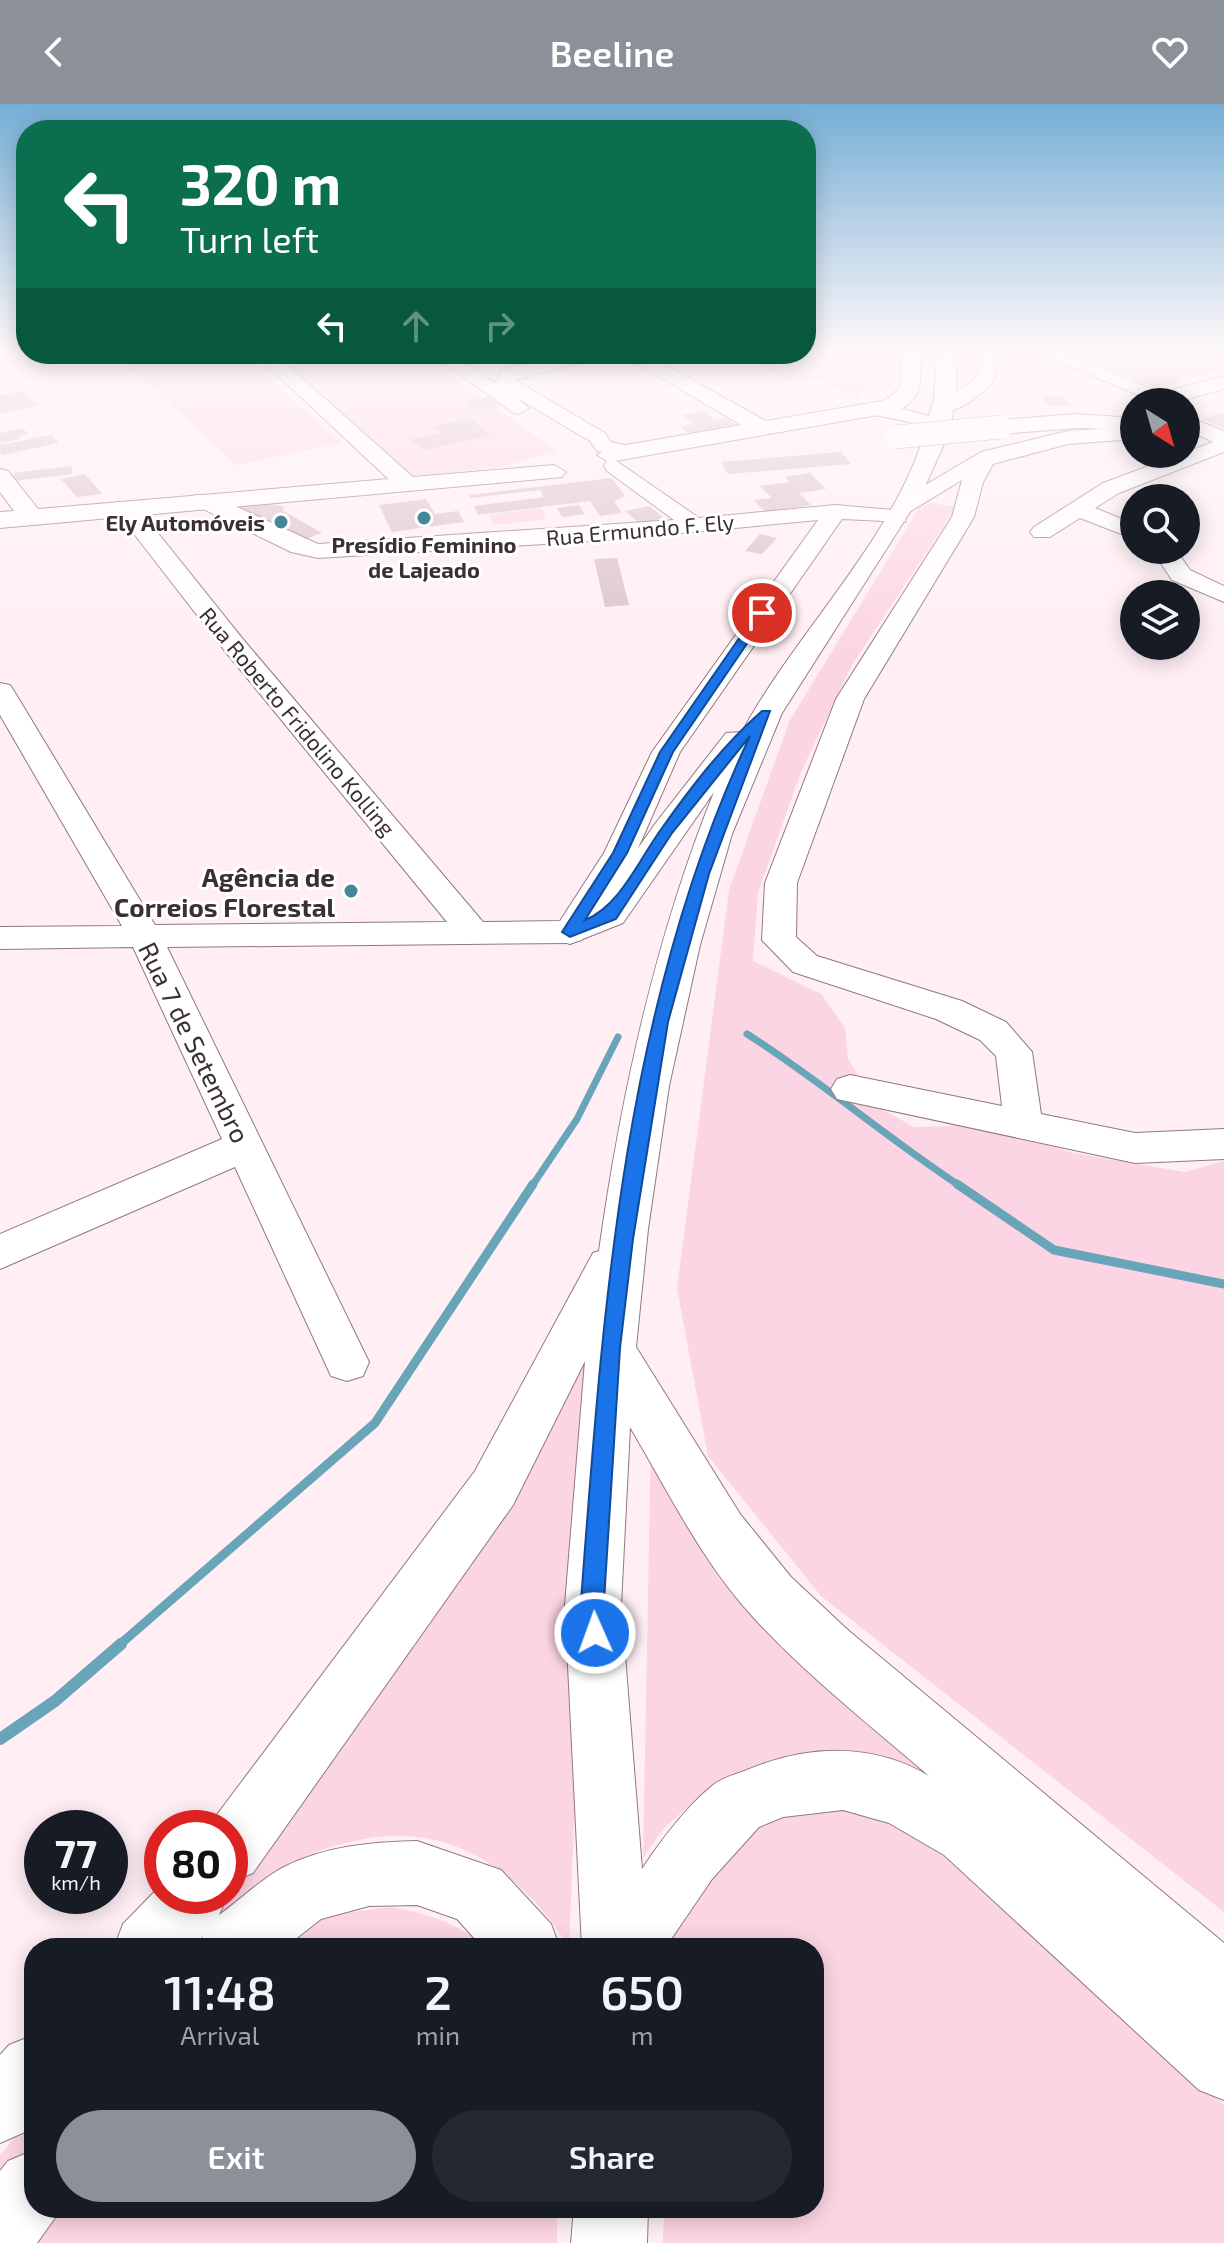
<!DOCTYPE html>
<meta charset="utf-8">
<style>
body{margin:0;font-family:"Exo 2",sans-serif;background:#242831;color:#f1f3f6;height:100vh;display:flex;flex-direction:column;font-size:30px;white-space:nowrap}
*{box-sizing:border-box;margin:0}
p{font-size:26px;color:#9ea1a6}
.icon{flex:none;width:44px;height:44px;fill:none;stroke:currentColor;stroke-width:2;stroke-linecap:round;stroke-linejoin:round}
.map{position:relative;flex:1;overflow:hidden}
.drawer{position:absolute;left:24px;top:1834px;width:800px;height:280px;display:flex;flex-direction:column;background:#171b24;border-radius:32px;box-shadow:0 4px 20px #0003}
.drawer>*{flex:none}
.banner{position:absolute;left:16px;top:16px;width:800px;height:244px;border-radius:32px;box-shadow:0 4px 20px #0003;background:#0b6e4f;color:#fff;overflow:hidden}
.needle{width:52px;rotate:143deg}
.controls{position:absolute;left:1120px;top:284px;display:grid;gap:16px}
.controls a{display:grid;place-items:center;width:80px;height:80px;border-radius:50%;background:#171b24;box-shadow:0 4px 20px #0003;font-size:40px}
.speed{position:absolute;left:24px;top:1706px;display:flex;gap:16px;font-size:40px;font-weight:700;text-align:center}
.speed>*{display:grid;place-content:center;width:104px;height:104px;border-radius:50%;background:#171b24;box-shadow:0 4px 20px #0003;line-height:1}
.speed small{font-size:20px;font-weight:400}
.speed .limit{border:12px solid #d22;background:#fff;color:#111}
.pin{position:absolute;display:grid;place-items:center;width:68px;height:68px;color:#fff;margin:-34px;border:4px solid #fff;border-radius:50%;box-shadow:0 2px 8px #0007}
.me{position:absolute;width:88px;margin:-44px;rotate:358deg;stroke-linejoin:round;filter:drop-shadow(0 0 6px #0008)}
.turn{display:flex;align-items:center;gap:28px;height:168px;padding:0 32px;font-size:36px}
.turn .icon{width:104px;height:104px;stroke-width:2.5}
.turn b{display:block;font-size:56px;line-height:68px}
.lanes{display:flex;align-items:center;height:76px;padding:0 32px;background:#0003;justify-content:center;gap:40px;direction:ltr}
.lanes .off{opacity:.35}
.eta{display:flex;justify-content:space-evenly;align-items:center;height:136px;text-align:center}
.eta b{font-size:48px;font-weight:600;line-height:56px}
.action{display:flex;gap:16px;margin-top:auto;padding:16px 32px}
.action a{flex:1;height:92px;border-radius:48px;background:#8c9099;color:#fff;font-size:32px;font-weight:600;line-height:92px;text-align:center}
.action a+a{background:#242831;color:#f1f3f6}
header{display:flex;justify-content:space-between;align-items:center;height:104px;padding:0 32px;background:#8c9099;color:#fff;font-size:36px;font-weight:600}
.map>svg:first-child{display:block}
</style>
<header><svg class="icon" aria-label="back" viewBox="0 0 24 24"><path d="M15 5l-7 7 7 7"/></svg>Beeline<svg class="icon" aria-label="heart" viewBox="0 0 24 24"><path d="M12 20l-8-8c-3-5 5-10 8-4 3-6 11-1 8 4z"/></svg></header>
<div class="map">
<svg width="1224" height="2139" viewBox="0 0 1224 2139">
<rect width="100%" height="100%" fill="#ffeff5"/>
<path fill="#fcd5e4" d="M886,248L887,261L857,296L822,276L790,277L739,250Z
M116,250H240L342,339L236,361Z
M273,250H423L556,347L502,363L413,372Z
M931,399L956,403L852,561L801,668L758,789L753,857L821,890L845,924L848,955L878,1003L914,1023L980,1021L1074,1049L1185,1068L1224,1057V1808L821,1492L708,1352L677,1184L729,786L789,618L919,404Z
M542,404L547,415L494,421L489,411Z
M594,1237L569,1843C520,1766 446,1713 351,1738C332,1742 310,1748 294,1759C263,1778 226,1819 198,1844H170L213,1792H230V1770Z
M651,1331L673,1375L1224,1906L945,1695L777,1656L746,1665L716,1679L664,1724L643,1754Z
M830,1703L891,1717L920,1732L1224,2001V2139H663L664,2104H814V1844H667L676,1812L693,1779L770,1713Z
M391,1803C426,1809 459,1819 486,1844H265L329,1811Z
M34,2010V2044L0,2086V2051Z
M52,2104H557V2139H24Z"/>
<g fill="none" stroke-linecap="round" stroke-linejoin="round">
<path stroke="#69a5b8" stroke-width="7" d="M747,930C821,977 887,1034 960,1082
M532,1082L577,1015L618,933"/>
<path stroke="#69a5b8" stroke-width="9" d="M957,1080L1054,1146L1224,1180
M118,1542L375,1319L533,1080"/>
<path stroke="#69a5b8" stroke-width="12" d="M0,1635L55,1597L121,1540"/>
</g>
<path fill="#dcc2cc" d="M1121,248L1091,257L1070,249L1075,248Z
M1171,248H1191L1224,261V265L1157,284L1109,265Z
M24,287L38,302L0,310V291Z
M1062,291L1072,302L1051,303L1041,293Z
M489,293L499,302L476,306L466,297Z
M704,307L715,316L727,314L735,321L688,329L680,323L694,320L682,311Z
M1224,308V324L1203,315Z
M469,314L491,331L423,346L410,335L442,329L433,322Z
M23,324L28,330L18,332L21,335L0,339V329Z
M51,331L59,339L2,351L0,348V341Z
M841,348L851,360L728,370L721,358Z
M72,362V370L14,377V369Z
M810,369L826,385L799,389L811,401L765,408L754,396L772,394L760,382L790,378L785,373Z
M85,370L102,390L77,393L61,375Z
M612,374L625,392L614,397L622,409L600,412L590,397L478,411L474,402L544,393L540,386L470,394L469,391Z
M426,395L435,410L458,407L464,418L392,428L379,401Z
M265,399L282,402L285,403L282,406L322,429L298,438L236,403Z
M579,401L585,410L562,413L557,404Z
M649,402L664,414L640,420L625,407Z
M760,430L777,434L762,450L745,447Z
M617,454L629,501L605,503L594,455Z"/>
<g fill="none" stroke-linecap="round" stroke-linejoin="round">
<g stroke="#907882" stroke-width="2">
<path id="minor" d="M979,248H997L996,273C985,288 960,311 939,306L936,302C948,290 965,284 978,272Z
M1036,248H1062L1175,295L1155,298Z
M255,250H275L414,374L417,379L414,384H398Z
M431,250H452L495,279L503,265L569,250H603L600,254L515,276L605,329L611,338L637,344L640,348L630,354L597,347L590,337L517,294L529,304L519,310L512,308Z
M1186,312L1224,327V348L1119,389L1095,404L1134,420V435L1080,414L1050,433H1034L1030,428L1034,423L1103,379L1213,338L1186,325Z
M1134,323V335L1068,340L993,360L983,378L974,413L864,595L797,779L796,833L817,852L962,897L1006,918L1032,948L1041,1010L1135,1029L1224,1025V1055L1135,1059L837,995L831,985L837,975L850,971L1002,1002L996,952L980,936L936,915L793,868L762,836L765,779L836,595L952,413L962,376L906,410L905,418L842,415L680,648L636,749L582,836L570,839L167,843L369,1258L363,1272L347,1277L331,1272L235,1063L0,1165V1130L222,1035L133,843L0,845V823L122,822L0,611V579L10,581L14,587L155,821L447,818L224,546L117,408L114,403L117,398H133L242,534L483,818L560,817L604,749L652,648L818,416L609,436L318,454L291,448L195,401L192,396L195,391H211L318,440L674,416L607,367L604,362L607,357L615,356L699,414L835,401L893,406L895,399L981,348L1068,327Z
M1152,446H1176L1190,466L1224,482V498L1172,476Z"/>
</g>
<g stroke="#907882" stroke-width="2">
<path id="major" d="M900,248H920C921,277 924,295 895,308L609,358L597,351L609,344L741,321L621,250H646L766,317L882,297C907,286 900,273 900,248Z
M1224,272V285L1177,298H1142L1145,293Z
M1076,310L1134,314V326L1076,324L1001,330L990,323L1001,316Z
M554,361L566,368L562,373L0,424V408L14,407L0,388V365L8,367L38,405Z"/>
</g>
<g stroke="#907882" stroke-width="2">
<path id="highway" d="M937,248H957L956,295L948,331L922,389L782,609L732,730L700,841L669,982L648,1125L636,1243L740,1410L791,1473L849,1527L1224,1839V1996L1199,1986L944,1751L889,1719L843,1706L783,1713L759,1723L712,1775L665,1844H582L565,1501L585,1257L513,1401L253,1769L230,1778V1724H207L475,1367L593,1149L599,1147C621,991 655,834 714,688L623,819L570,840L557,836L552,828L557,820L597,803L655,720L726,629L742,628C794,531 893,435 924,331L910,318L870,310L867,305L878,298L929,312L934,295ZM630,1323C668,1387 702,1458 753,1513C806,1571 870,1621 929,1672C872,1638 806,1641 747,1666C736,1670 722,1674 713,1681C685,1704 662,1735 642,1765L621,1501Z
M417,1737L501,1766L551,1820L560,1844H483L457,1815L417,1801L369,1802L321,1815L284,1844H198L203,1832L192,1844H114L123,1820L162,1780V1792H227L219,1811C240,1796 261,1775 284,1763C325,1742 372,1738 417,1737Z
M34,1931V2018L25,2028L0,2039V1951L9,1941Z
M34,2046V2104H62L37,2139H0V2067L8,2057Z
M574,2104H648L647,2139H571Z"/>
</g>
<use href="#minor" fill="#fff" fill-rule="evenodd"/>
<use href="#major" fill="#fff" fill-rule="evenodd"/>
<use href="#highway" fill="#fff" fill-rule="evenodd"/>
<g stroke="#907882" stroke-width="24" stroke-linecap="butt">
<path id="major-bridge" d="M896,333L1001,323"/>
</g>
<use href="#major-bridge" stroke="#fff" stroke-width="23"/>
</g>
<linearGradient id="sky" x2="0" y2="1"><stop stop-color="#75aed5"/><stop offset="0.45" stop-color="#fff8fa"/><stop offset="1" stop-color="#fff8fa" stop-opacity="0"/></linearGradient>
<rect width="1224" height="548" fill="url(#sky)"/>
<path fill="#1a73e8" stroke="#114b97" stroke-width="2" d="M758,507L768,509L673,648L627,749L585,816C621,801 639,755 662,724C692,682 723,641 762,607H770L709,770L668,918L633,1135L620,1244L604,1497L607,1529L603,1537L595,1541L586,1537L581,1497C603,1205 623,901 750,632L672,729L616,815L570,833L562,828L613,749L660,648Z"/>
<g fill="#46869a" stroke="#fff" stroke-width="3">
<circle cx="424" cy="414" r="8"/>
<circle cx="281" cy="418" r="8"/>
<circle cx="351" cy="787" r="8"/>
</g>
<g text-anchor="middle" dominant-baseline="central" stroke-width="6" stroke-linejoin="round" paint-order="stroke">
<g font-size="22" font-weight="bold" fill="#3a3034" stroke="#fff" text-anchor="end">
<text x="265" y="418">Ely Automóveis</text>
<text x="424" y="440" text-anchor="middle">Presídio Feminino<tspan x="424" dy="25">de Lajeado</tspan></text>
</g>
<g font-size="22" fill="#3a3034" stroke="#fff">
<text transform="translate(640 425) rotate(-5)">Rua Ermundo F. Ely</text>
<text transform="translate(298 617) rotate(50)">Rua Roberto Fridolino Kolling</text>
</g>
<g font-size="26" font-weight="bold" fill="#3a3034" stroke="#fff" text-anchor="end">
<text x="335" y="772">Agência de<tspan x="335" dy="30">Correios Florestal</tspan></text>
</g>
<g font-size="26" fill="#3a3034" stroke="#fff">
<text transform="translate(195 938) rotate(64)">Rua 7 de Setembro</text>
</g>
</g>
</svg>
<div class="controls">
<a><svg class="needle" viewBox="-14 -14 28 28"><path d="M0-13l5 13h-10z" fill="#e53935"/><path d="M0 13l5-13h-10z" fill="#9ea1a6"/></svg></a>
<a><svg class="icon" aria-label="search" viewBox="0 0 24 24"><circle cx="10" cy="10" r="6"/><path d="M15 15l6 6"/></svg></a>
<a><svg class="icon" aria-label="layers" viewBox="0 0 24 24"><path d="M12 4l9 5-9 5-9-5zM3 14l9 5 9-5"/></svg></a>
</div>
<div class="speed"><div>77<small>km/h</small></div><div class="limit">80</div></div>
<div class="pin" style="left:762px;top:509px;background:#d93025"><svg class="icon" aria-label="arrive" viewBox="0 0 24 24"><path d="M6 21V4h12l-3 4 3 4H6"/></svg></div>
<svg class="me" style="left:595px;top:1529px" viewBox="-20 -20 40 40"><circle r="17" fill="#1a73e8" stroke="#fff" stroke-width="3"/><path d="M0-11L8 9 0 5-8 9z" fill="#fff"/></svg>
<div class="banner">
<div class="turn"><svg class="icon" aria-label="left" viewBox="0 0 24 24"><path d="M17 20v-9H6M10 6l-5 5 5 5"/></svg><div><b>320 m</b>Turn left</div></div>
<div class="lanes"><svg class="icon" aria-label="left" viewBox="0 0 24 24"><path d="M17 20v-9H6M10 6l-5 5 5 5"/></svg><svg class="icon off" aria-label="ahead" viewBox="0 0 24 24"><path d="M12 20V5M6 11l6-6 6 6"/></svg><svg class="icon off" aria-label="right" viewBox="0 0 24 24"><path d="M7 20v-9h11M14 6l5 5-5 5"/></svg></div>
</div>
<section class="drawer">
<div class="eta">
<div><b>11:48</b><p>Arrival</p></div>
<div><b>2</b><p>min</p></div>
<div><b>650</b><p>m</p></div>
</div>
<div class="action"><a>Exit</a><a>Share</a></div>
</section>
</div>
